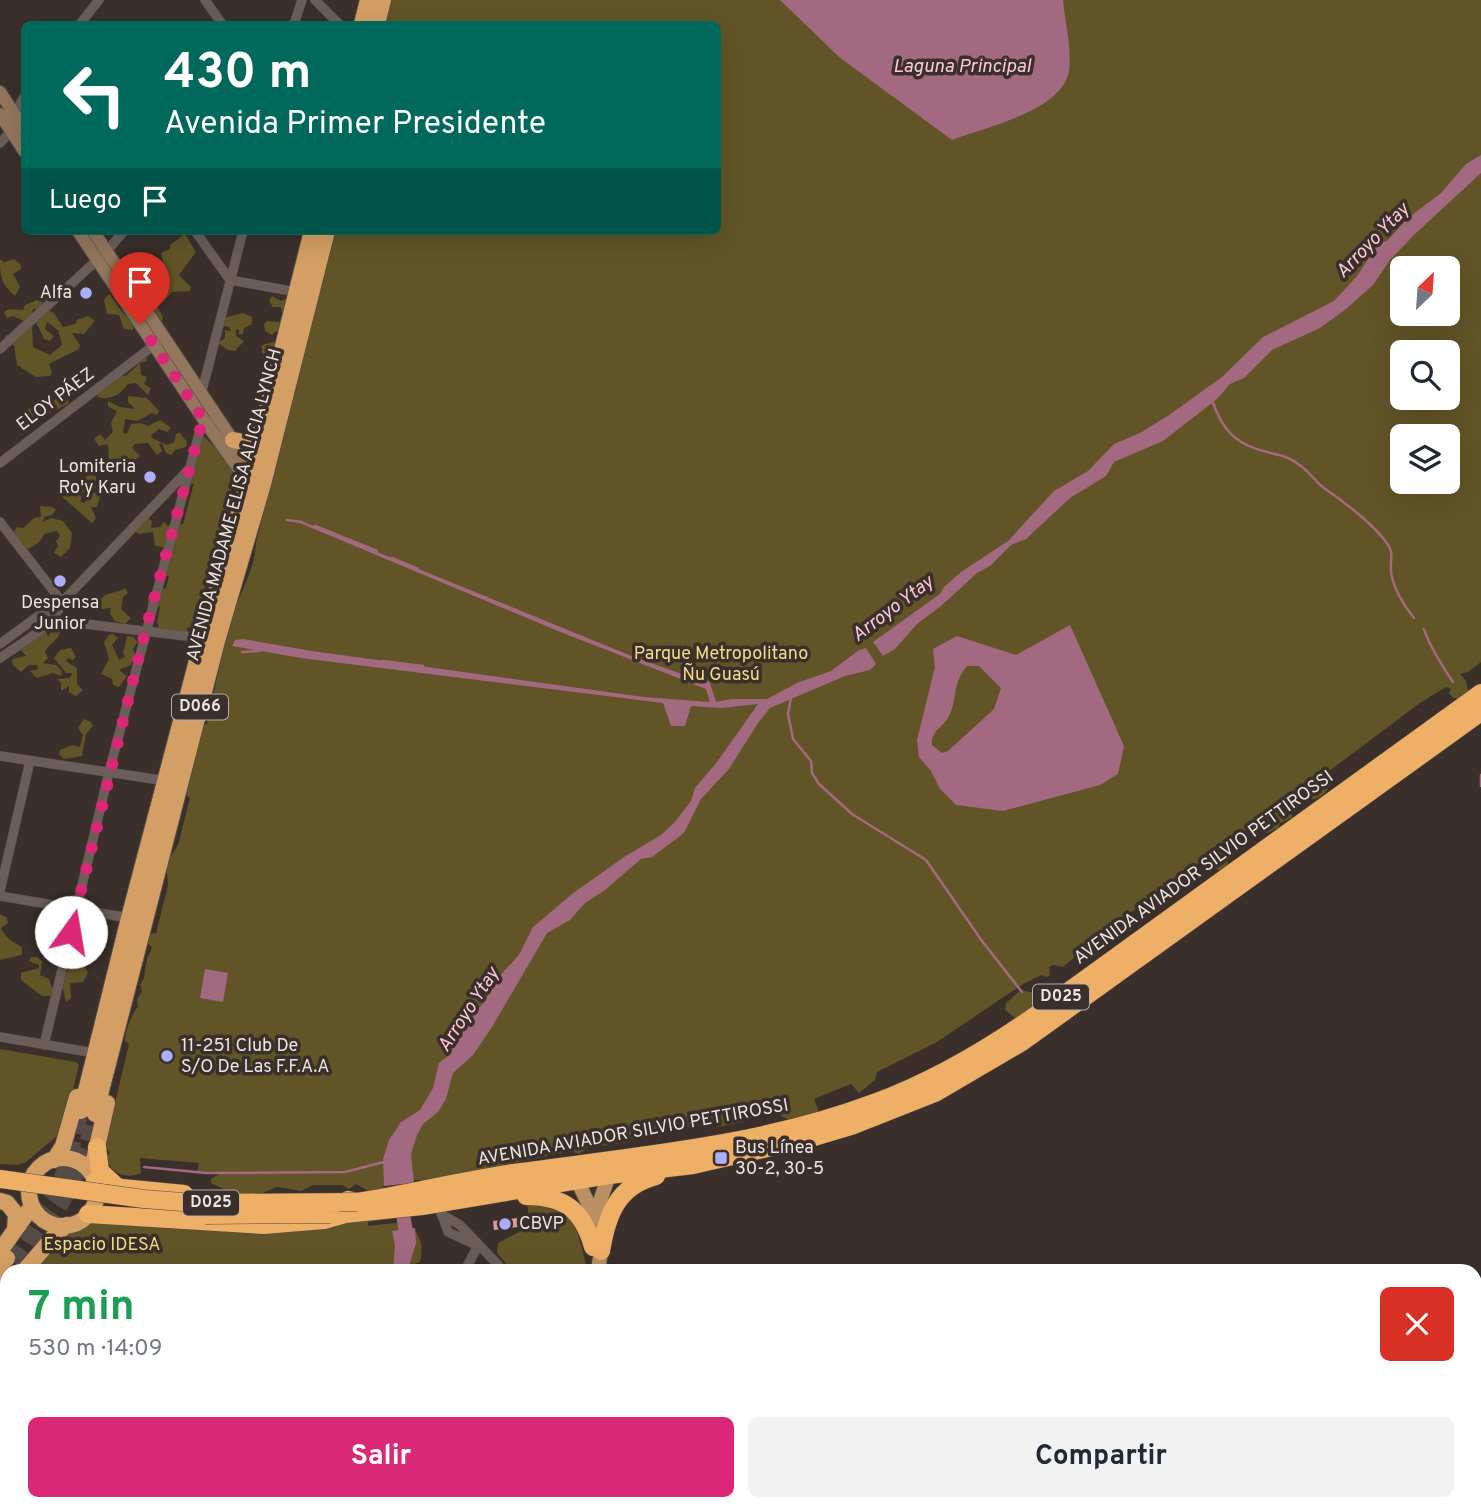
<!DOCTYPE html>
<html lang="es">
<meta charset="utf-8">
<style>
body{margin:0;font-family:Overpass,sans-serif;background:#f2f2f3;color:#1f2937;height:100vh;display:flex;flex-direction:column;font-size:26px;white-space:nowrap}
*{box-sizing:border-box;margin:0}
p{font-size:23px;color:#747a83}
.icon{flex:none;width:38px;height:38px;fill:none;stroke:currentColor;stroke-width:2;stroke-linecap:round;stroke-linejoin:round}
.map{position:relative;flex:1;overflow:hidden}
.sheet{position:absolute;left:0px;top:1264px;width:1482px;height:247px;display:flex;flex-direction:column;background:#fff;border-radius:21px 21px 0 0;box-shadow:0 7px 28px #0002}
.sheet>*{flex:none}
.top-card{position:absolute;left:21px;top:21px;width:700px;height:214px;border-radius:10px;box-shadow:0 7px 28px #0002;background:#00695c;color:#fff;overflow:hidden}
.needle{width:46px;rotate:25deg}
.controls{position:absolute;left:1390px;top:256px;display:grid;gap:14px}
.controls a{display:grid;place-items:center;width:70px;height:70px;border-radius:10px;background:#fff;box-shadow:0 7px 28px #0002;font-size:35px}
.pin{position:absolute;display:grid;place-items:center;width:60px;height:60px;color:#fff;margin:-72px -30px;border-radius:50% 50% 50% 0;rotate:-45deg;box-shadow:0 0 7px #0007}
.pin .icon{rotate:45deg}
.me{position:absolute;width:77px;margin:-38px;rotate:13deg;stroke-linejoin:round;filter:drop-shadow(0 0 5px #0008)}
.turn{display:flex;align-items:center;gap:24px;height:147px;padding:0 28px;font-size:32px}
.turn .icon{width:91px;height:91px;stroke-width:2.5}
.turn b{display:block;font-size:49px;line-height:60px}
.then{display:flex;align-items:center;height:66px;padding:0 28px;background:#0003;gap:14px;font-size:26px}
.round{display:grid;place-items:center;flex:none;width:74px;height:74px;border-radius:10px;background:#f2f2f3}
.head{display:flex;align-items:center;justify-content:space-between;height:119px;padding:0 28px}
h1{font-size:42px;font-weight:700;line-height:52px;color:#1e9e55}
.primary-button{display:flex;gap:14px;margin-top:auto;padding:14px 28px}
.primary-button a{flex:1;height:80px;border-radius:10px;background:#db2777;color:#fff;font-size:28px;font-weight:700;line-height:80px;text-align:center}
.primary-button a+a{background:#f2f2f3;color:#1f2937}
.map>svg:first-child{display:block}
</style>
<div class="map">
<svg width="1481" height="1510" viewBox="0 0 1481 1510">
<rect width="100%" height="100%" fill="#3a2f2a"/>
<path fill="#615427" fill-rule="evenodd" d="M391,0H1481V662L1468,672L1460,674L1466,681L1468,691L1462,698H1453L1449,693L1451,689L1446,687L1420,703L1312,784L1324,780L1330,782C1330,790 1319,801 1310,799L1311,785L1291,801L1292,818L1280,823L1278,828L1267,833L1262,832L1256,824L1220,851L1228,859L1227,870L1220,871L1206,863L1198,864L1174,886L1162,890L1146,907L1140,906L1124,917V922L1082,951L1063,967L1053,965L1049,967L1050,975L1047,977L1042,975L1023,984L937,1042L877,1072L875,1080L859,1093L851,1084L814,1099L819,1112L814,1117L787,1119L781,1116L779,1109L745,1116L743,1122L717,1127L713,1122L669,1131L666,1135L631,1139L630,1142L587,1148L579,1154L572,1151L428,1180H387L382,1189L374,1194L356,1184L349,1189L342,1185H313L302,1191L277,1187L262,1193L234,1194L211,1183V1179L221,1173L197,1172L199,1163L140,1158L141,1173C126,1180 107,1173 107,1155L110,1154L105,1145L129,1044L125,1041C125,1032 132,1012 138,1007L137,999L142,992L140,985L144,978L147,959L152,948L147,942L149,934L156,933L168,885L166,863L178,845L190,798L182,792L187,770L194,765L202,725L207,724C215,688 222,651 233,616C240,591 255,570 256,543L335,231H718V24H385ZM1402,268H1447V313H1402ZM1402,352H1447V397H1402ZM1402,436H1447V481H1402Z
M317,231H321L279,402L265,448L287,354L278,352L268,360L262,353V345L281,340L288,348L291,338L279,329L272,335L265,331L264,324L267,321L280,322L283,319L281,307H273L269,301L272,296L281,301L291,296L295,298L293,308L295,319Z
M185,234L196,252L179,275L191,287L190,291L172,292L164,301L160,296L153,299L163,317L157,334L134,326L133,330L124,329L119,315L107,314L104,300L109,294C116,300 120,312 126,315L128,295L120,282L117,284L107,265L133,266L132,256L147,258V265L138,272L137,276L153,280L163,261L161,253L170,249V245Z
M0,259L4,262L14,259L21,265V269L13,274L20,287L15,296C2,285 0,277 0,259Z
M39,299L45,304L46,309L54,313L63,327L75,324L77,320L88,316L95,321L84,334L72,333L80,345L79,349L49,364L52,372L50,376L36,377L17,365L14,345L7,342L5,336L32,325L33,347L50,355L62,345L58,330L47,322L45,329L54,336L50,341L44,339L36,322L38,309H33L31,317L24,321L13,316L7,318L4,313L8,309L23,310L25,305Z
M243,313L252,317V324L244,328L243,334H239V330L236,329V336L244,341L235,351L228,350L218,343L225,338V330L231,331L229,327L221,325L220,319Z
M146,357L147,361L140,363L141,375L147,377L144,384L151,388L148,395L136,383L128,384C121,394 111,401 98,397V392L110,379L127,375Z
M62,394L69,396L68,404L41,417L31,428L20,423L19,419L30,408L39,410L43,405H49Z
M128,396L147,398L159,411L157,415L152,413L137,421L125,419L123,433L127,434L131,424L141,423L148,426L160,420L171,428L167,432L159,429L151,435L152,438L167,445L174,442L176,434L180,433L187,442L186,447L175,450L171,455L166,453L162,443L159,444L162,451L157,455L148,443L135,444L132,448L140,456L134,461L124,459L129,467L122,475L109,465L108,444L99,446L94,439L100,434L105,440L113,432L111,423L117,411L108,407V401L120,407L135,409L128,402Z
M202,435L221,452L237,472L231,479V500L193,627L187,628V633L159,629L157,622L160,607L156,606L148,610V598L153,592L166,588L169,576H164L167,548L155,546L153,532L139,534L132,529L147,517L152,521L151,528L160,527L164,522L168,526L183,524L194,483L188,486Z
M88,475H95L101,489L99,492L96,488L91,490L100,497L97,507H91L96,518L92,523L60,495L68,489L75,490L81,496V502L85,503L86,497L79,486Z
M40,506L52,507L56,510L52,515L44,517L43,522L51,518L63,521L72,533L70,548L61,557L54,553L58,546L56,541L60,536L57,531L44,534C42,541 31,550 23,550L14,531L17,527L23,528L34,518L41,517Z
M125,588L128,593L123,597L121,609L131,618L125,624L115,621L110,614L111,608L102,609L98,606C102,590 115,595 125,588Z
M53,627L61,630C59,640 49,643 45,652L48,658L43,663L56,665L62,671L61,676L53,673L37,678L30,671L38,669L37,665H29L21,672L13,665L12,659L26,656L20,649L45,629L48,637Z
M112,634L118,638L112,645L119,660L125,657L123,653L127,636L133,637L138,642L133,648L135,654L131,665L119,670L127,676L119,687L113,685L112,679L101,674L109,659L104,642L109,635Z
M71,648L76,657L73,660L68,658L66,661L77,668V684L83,690L76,696L69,692V686L61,691V683L57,679L70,678L72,673H66L54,658L60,650Z
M84,719L91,722L93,726L86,734L82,756L64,759L59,754L60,750L72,745L80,747L83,735L78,728Z
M84,912L89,916L88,926L83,933L89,942L77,952L88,973L83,982L70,983L71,998L66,1002L61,980L74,962L68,953L75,940V917Z
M0,914L7,918L8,923L1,928C5,938 13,942 22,947V955L0,960Z
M31,957H37L42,961L40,975L49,979L53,990L50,996H42L21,980V973L39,968V965L29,961Z
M1021,990L1034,993L1040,998V1006L1015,1018L1005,1010L1006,1003Z
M0,1049L76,1062L79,1065L63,1131L26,1162L18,1165L0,1164Z
M527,1203C580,1212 575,1225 588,1270H512L497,1253L498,1243L530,1226Z
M402,1214L403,1217L368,1222V1226L404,1222L405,1228L416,1232C422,1242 423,1250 420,1262L414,1264L422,1267L421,1270H406L412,1263L396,1270H29L65,1233L96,1219Z
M7,1297V1503H264L259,1510H0V1306Z"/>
<path fill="#a36980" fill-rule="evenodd" d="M780,0H1063C1065,22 1072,49 1069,71C1062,111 986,127 952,140L839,57Z
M1481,155V173L1415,234L1390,260L1373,285L1346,309L1320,328L1272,350L1244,378L1230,384L1217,399L1163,441L1114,462L1106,476L1070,498L1026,539L1011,545L990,566L977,573L941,606L917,624L895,649L883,656L873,642L940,594L944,587L961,572L1008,541L1054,491L1088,471L1114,444L1140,433L1169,415L1222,377L1263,337L1334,301L1357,276L1378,244L1387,241L1408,218L1441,193L1466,164Z
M301,521L634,657L699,680L705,679L710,683L716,702L732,699H767L797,683L831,671L859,650L866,648L876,664L870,670L845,676L770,708L758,723L729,769L701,799L684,833L652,857L641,859L605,890L585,903L570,920L547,933L492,1027L473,1055L453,1073L446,1099L438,1112L423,1124L417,1135L411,1154L414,1183L384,1186L383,1159L389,1140L401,1122L420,1110L433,1088L439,1063L448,1056L467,1022L485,1001L496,980L519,955L533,927L572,894L624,857L661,835L674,823L691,801L695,788L717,762L758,704L721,708L691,706L685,726H671L663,703L301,658L232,646L235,640L243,639L312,651L644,697L710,702L706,689L558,631L300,523Z
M1070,625L1124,746L1118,774L1100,785L1003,811L956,805L940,789L931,771L919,757L917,740L935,667L933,649L957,636L1016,655ZM967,666H979L1001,688L994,709L948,751L942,753L932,745C931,731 942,728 948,718C959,698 950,688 967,666Z
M205,969L228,973L223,1002L200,998Z
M415,1228L416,1243L408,1270H393L395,1245L392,1231Z"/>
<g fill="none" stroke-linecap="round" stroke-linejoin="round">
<path stroke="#a36980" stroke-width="2.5" d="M1212,400C1222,430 1236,445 1267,452C1280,455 1290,457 1301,466C1309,472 1316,482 1324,488C1343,501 1376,526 1388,545C1394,553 1390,562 1391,571C1392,586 1404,606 1414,618
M287,520L302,522
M315,526L377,551
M392,558L418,569
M1424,629C1428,643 1444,669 1453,682
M242,652L260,651
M382,661L423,666
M791,698L788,714L793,739L811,761L812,773L819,784L852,814L926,860L982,941L1022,992
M1481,775V786
M144,1167L206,1173L345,1172L384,1162"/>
<path stroke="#a36980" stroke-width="14" d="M400,1199L406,1231L401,1270"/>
</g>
<path fill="#dd9a9a" d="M517,1218L518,1227L494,1230L493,1221Z"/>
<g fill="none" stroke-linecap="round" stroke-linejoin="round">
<path stroke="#554a45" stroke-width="16" stroke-dasharray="16 8" stroke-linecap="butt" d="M7,1258L52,1198L67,1166L81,1111
M17,1265C60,1214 79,1179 95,1114"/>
<g stroke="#564c49" stroke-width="10">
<path id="minor" d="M205,0L222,24
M315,0L339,24
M80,24L99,0
M294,24L302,0
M13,116L24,97
M0,143L12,130
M195,231L230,280L297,292
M0,349L107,251L124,231
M202,391L243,231
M0,463L157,343
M0,522L62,602
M44,611L52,620L203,638
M0,644L53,605L62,602
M0,658C21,643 54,627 62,602L190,468
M0,756L167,781
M0,891L30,761
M0,896L129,918
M0,1037L89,1052
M44,1045L109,772L200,430L211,422
M440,1209L448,1232L476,1245
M441,1214L460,1225L503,1270
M465,1270L478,1246
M435,1503L594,1509"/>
</g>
<g stroke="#564c49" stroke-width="14">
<path id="secondary" d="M0,92L24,129
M0,114L24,151
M78,231L206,423L248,482
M93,231L252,469"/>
</g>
<g stroke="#564c49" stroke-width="16">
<path id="primary" d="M577,1180L598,1224L601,1251L598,1270
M594,1219L609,1175
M594,1510V1503"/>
</g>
<g stroke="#564c49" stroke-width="18">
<path id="trunk" d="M362,24L368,0
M377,24L383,0
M233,440L247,443L262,430
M81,1111L129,918L203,638L252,469L312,231
M95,1114L217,641L263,484L327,231
M29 1192a34 34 0 1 1 68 0a34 34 0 1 1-68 0Z
M54,1160L63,1146L77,1097
M91,1173L107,1103
M0,1201L7,1203L16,1214L15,1230
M0,1251L32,1206
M0,1267L7,1258
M25,1270L56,1234L67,1225
M0,1286L7,1277"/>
</g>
<g stroke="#564c49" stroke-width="19">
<path id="motorway" d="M97,1147L100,1171L115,1185
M95,1181L122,1188L184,1194
M526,1196C564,1196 583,1210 593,1247
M348,1200L357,1202C410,1194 462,1180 514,1173C634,1156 760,1146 874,1103C931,1082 983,1052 1033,1017L1481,693
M88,1214L264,1225L324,1220L345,1214L422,1206L609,1175L693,1165L807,1139L854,1125L935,1093L1022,1042L1481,712
M601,1251C607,1215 617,1186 656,1176"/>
</g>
<use href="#minor" stroke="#6b5e59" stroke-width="9"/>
<use href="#secondary" stroke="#92765d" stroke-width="12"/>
<use href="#primary" stroke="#ba8f61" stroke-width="14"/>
<use href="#trunk" stroke="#d49f64" stroke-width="16"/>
<use href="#motorway" stroke="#eeaf66" stroke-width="18"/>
<g stroke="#564c49" stroke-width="19" stroke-linecap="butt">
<path id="motorway-bridge" d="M0,1179L144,1199L195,1203L357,1202
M205,1215L331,1214"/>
</g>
<use href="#motorway-bridge" stroke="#eeaf66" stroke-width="18"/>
</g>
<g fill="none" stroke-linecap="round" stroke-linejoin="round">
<path stroke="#db2777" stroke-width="12" stroke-dasharray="0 21.6" d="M71,932L145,632L200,430L206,423L140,324"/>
</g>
<g fill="#aaaffb" stroke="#3a2f2a" stroke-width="2.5">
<circle cx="86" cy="293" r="7"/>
<circle cx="150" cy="477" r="7"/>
<circle cx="60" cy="581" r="7"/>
<circle cx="167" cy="1056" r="7"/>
<rect x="714" y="1151" width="14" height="14" rx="3.5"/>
<circle cx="505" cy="1224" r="7"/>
</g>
<g text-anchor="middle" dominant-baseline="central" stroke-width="7" stroke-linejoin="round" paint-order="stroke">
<g fill="#3a2f2a" stroke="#b7aeaa" stroke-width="2">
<rect x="172" y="694.5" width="56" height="25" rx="5"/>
<rect x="1033" y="984.5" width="56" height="25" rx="5"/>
<rect x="183" y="1190.5" width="56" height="25" rx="5"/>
</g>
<g font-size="16" font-weight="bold" fill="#ece4e1">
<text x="200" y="707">D066</text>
<text x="1061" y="997">D025</text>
<text x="211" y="1203">D025</text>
</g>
<g font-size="18" fill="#ece4e1" stroke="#3a2f2a" text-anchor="start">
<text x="72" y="293" text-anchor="end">Alfa</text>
<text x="136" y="467" text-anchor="end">Lomiteria<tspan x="136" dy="21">Ro'y Karu</tspan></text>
<text x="60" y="603" text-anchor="middle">Despensa<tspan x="60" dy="21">Junior</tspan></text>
<text x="181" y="1046">11-251 Club De<tspan x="181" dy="21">S/O De Las F.F.A.A</tspan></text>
<text x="735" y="1148">Bus Línea<tspan x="735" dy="21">30-2, 30-5</tspan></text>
<text x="519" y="1224">CBVP</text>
</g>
<g font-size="18" fill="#ece4e1" stroke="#3a2f2a">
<text transform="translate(56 400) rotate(-37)">ELOY PÁEZ</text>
<text transform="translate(235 505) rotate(-75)">AVENIDA MADAME ELISA ALICIA LYNCH</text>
<text transform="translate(1204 868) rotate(-36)">AVENIDA AVIADOR SILVIO PETTIROSSI</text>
<text transform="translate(633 1133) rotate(-10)">AVENIDA AVIADOR SILVIO PETTIROSSI</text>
</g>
<g font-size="18" fill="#f4db85" stroke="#3a2f2a">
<text x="721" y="654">Parque Metropolitano<tspan x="721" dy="21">Ñu Guasú</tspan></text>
<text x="102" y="1245">Espacio IDESA</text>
</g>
<g font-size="19" font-style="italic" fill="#ffc9dc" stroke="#3a2f2a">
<text x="962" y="67">Laguna Principal</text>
<text transform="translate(1373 241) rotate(-46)">Arroyo Ytay</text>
<text transform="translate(893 609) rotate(-37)">Arroyo Ytay</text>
<text transform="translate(469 1010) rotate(-57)">Arroyo Ytay</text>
</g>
</g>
</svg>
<div class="controls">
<a><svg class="needle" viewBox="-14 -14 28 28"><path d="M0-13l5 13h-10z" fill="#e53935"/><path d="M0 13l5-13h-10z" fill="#747a83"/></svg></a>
<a><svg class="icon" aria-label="search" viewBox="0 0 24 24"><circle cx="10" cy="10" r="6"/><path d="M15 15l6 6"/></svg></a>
<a><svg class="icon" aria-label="layers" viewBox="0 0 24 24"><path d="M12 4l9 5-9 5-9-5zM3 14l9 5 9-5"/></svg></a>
</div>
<div class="pin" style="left:140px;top:324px;background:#d93025"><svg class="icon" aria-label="arrive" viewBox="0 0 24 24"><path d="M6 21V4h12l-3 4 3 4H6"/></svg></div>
<svg class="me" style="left:71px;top:932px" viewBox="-20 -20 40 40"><circle r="19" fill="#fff"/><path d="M0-13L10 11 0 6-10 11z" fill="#db2777"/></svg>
<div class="top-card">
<div class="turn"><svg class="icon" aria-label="left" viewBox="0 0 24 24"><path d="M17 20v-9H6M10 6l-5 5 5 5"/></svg><div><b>430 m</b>Avenida Primer Presidente</div></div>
<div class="then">Luego<svg class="icon" aria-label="arrive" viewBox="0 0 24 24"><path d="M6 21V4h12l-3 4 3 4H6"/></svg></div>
</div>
<section class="sheet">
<div class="head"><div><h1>7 min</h1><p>530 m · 14:09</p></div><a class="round" style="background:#d93025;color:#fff"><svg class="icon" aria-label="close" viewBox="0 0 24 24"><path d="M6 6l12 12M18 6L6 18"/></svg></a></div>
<div class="primary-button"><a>Salir</a><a>Compartir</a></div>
</section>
</div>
